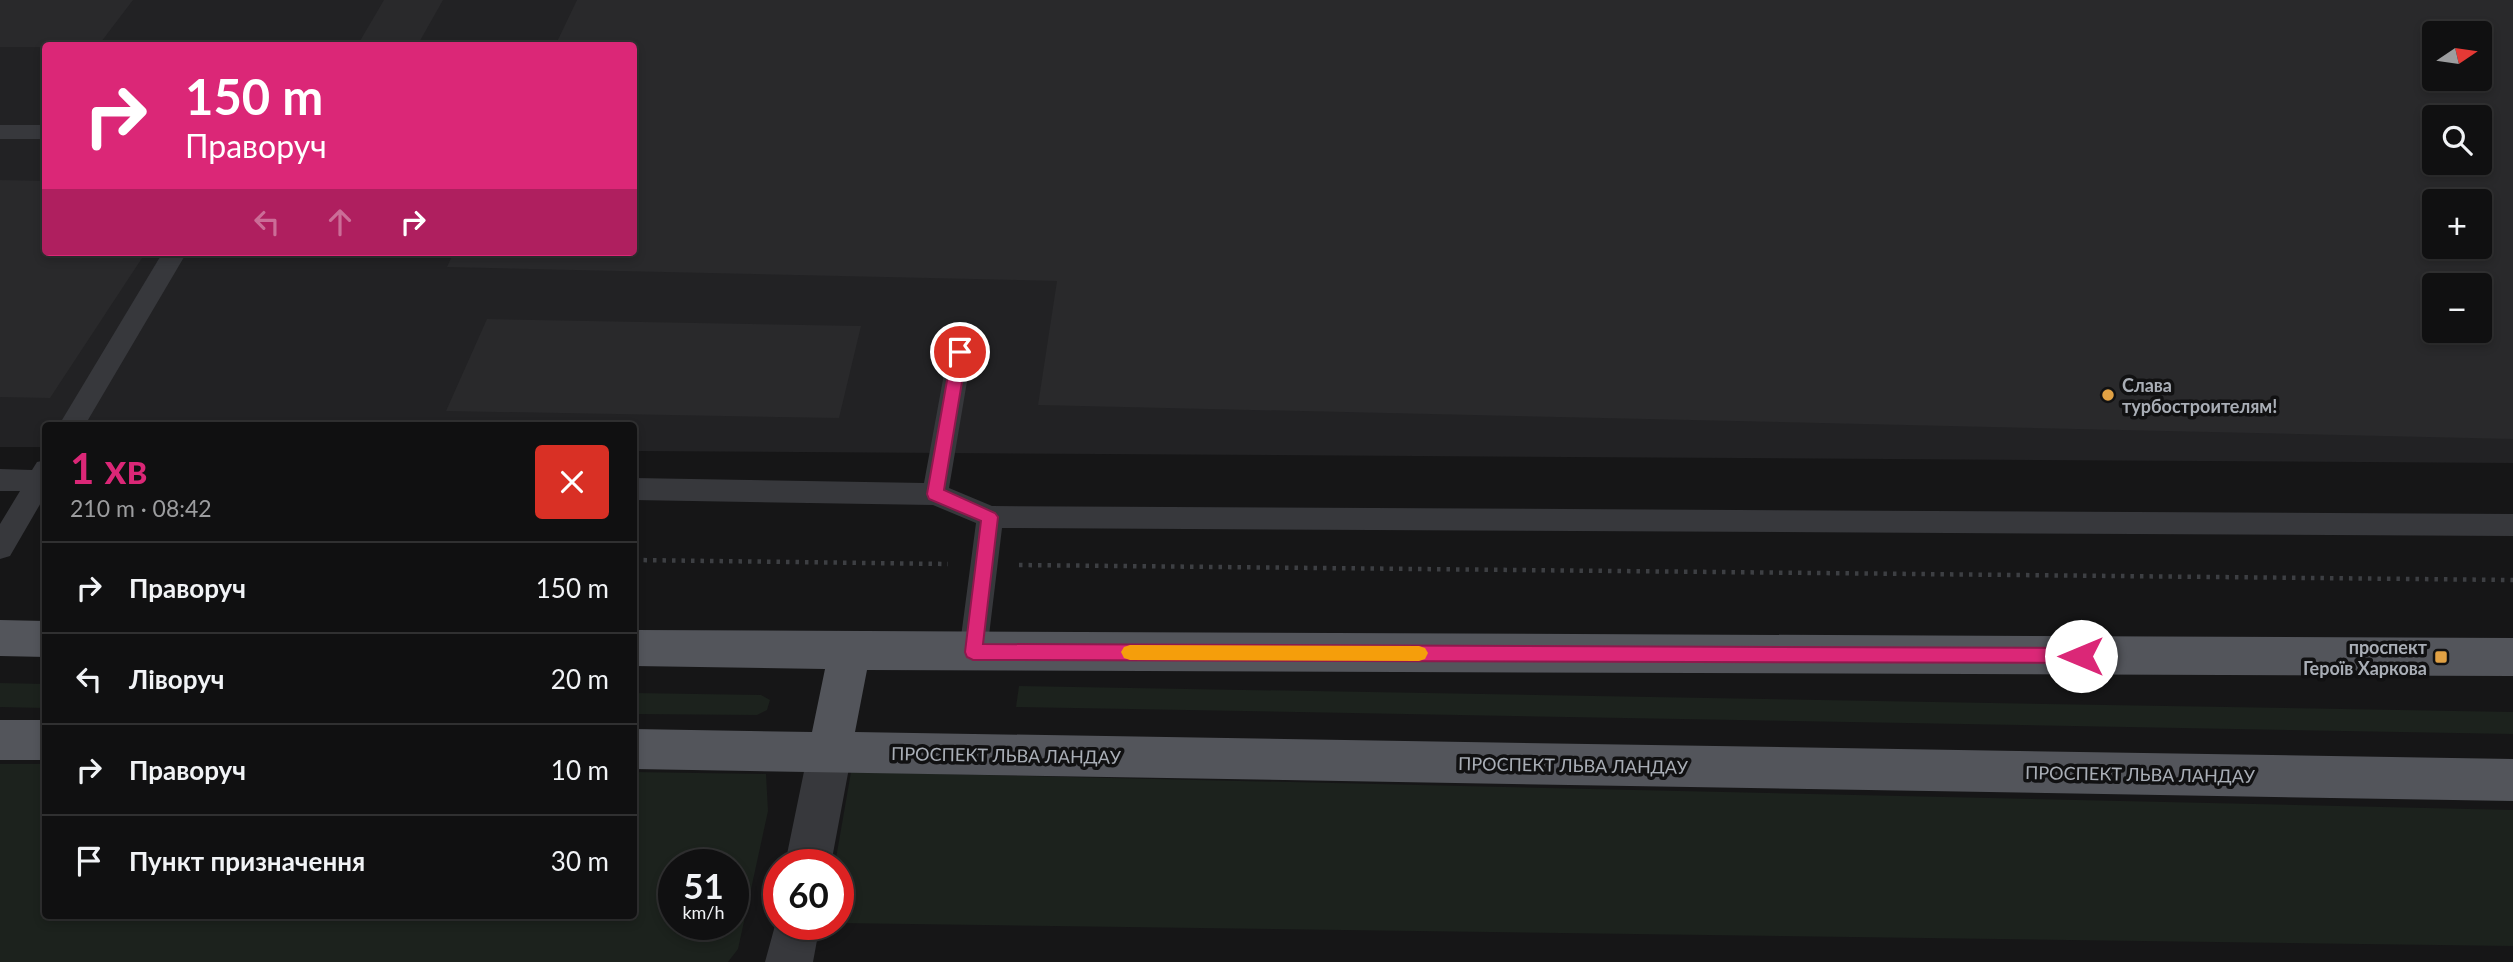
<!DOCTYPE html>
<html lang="uk">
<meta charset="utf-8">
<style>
body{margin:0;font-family:Lato,sans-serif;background:#1e1e1f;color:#f1f3f6;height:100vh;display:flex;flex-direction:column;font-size:26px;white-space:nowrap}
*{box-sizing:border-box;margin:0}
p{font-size:23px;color:#9c9d9f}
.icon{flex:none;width:38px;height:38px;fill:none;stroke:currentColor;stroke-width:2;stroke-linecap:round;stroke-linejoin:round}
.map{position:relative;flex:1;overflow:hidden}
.details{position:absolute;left:42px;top:422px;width:595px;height:497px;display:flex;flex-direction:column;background:#101011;border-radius:7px;box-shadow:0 4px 10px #0003,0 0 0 2px #303031}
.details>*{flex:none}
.banner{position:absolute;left:42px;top:42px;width:595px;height:214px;border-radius:7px;box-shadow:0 4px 10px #0003,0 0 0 2px #303031;background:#db2777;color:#fff;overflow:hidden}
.needle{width:46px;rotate:77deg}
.controls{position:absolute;left:2422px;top:21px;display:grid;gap:14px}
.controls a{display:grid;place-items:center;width:70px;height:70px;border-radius:7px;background:#101011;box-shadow:0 4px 10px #0003,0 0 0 2px #303031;font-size:35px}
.speed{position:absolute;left:658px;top:849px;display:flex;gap:14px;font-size:35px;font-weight:700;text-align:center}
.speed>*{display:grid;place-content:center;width:91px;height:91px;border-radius:50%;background:#101011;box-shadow:0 4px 10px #0003,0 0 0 2px #303031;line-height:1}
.speed small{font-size:18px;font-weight:400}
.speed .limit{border:10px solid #d22;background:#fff;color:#111}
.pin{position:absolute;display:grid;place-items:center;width:60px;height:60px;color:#fff;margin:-30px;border:4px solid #fff;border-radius:50%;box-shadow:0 2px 7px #0007}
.me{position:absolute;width:77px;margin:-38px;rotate:270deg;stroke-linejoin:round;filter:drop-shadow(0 0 5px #0008)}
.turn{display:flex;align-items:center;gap:24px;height:147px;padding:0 28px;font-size:32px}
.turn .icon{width:91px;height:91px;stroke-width:2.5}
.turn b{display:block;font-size:49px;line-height:60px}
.lanes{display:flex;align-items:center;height:66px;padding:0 28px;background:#0003;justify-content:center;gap:35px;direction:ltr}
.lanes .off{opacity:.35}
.round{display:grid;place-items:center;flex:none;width:74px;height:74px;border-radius:7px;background:#1e1e1f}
.summary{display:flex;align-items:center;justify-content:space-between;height:119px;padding:0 28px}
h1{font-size:42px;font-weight:700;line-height:52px;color:#db2777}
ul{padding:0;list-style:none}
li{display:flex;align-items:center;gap:21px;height:91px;padding:0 28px;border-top:2px solid #303031}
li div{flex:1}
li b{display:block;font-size:26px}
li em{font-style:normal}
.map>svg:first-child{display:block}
</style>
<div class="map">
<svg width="2513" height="962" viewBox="0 0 2513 962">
<rect width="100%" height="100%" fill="#161617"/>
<path fill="#222224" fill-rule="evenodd" d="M0,0H2513V463L634,451V425H46L45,447H0ZM2434,33H2480V79H2434ZM46,46H634V252H46ZM2434,117H2480V163H2434ZM2434,201H2480V247H2434ZM2434,285H2480V331H2434Z"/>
<path fill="#1c221d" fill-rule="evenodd" d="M0,683L45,684V708L0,707Z
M1019,686L2513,712V734L1016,707Z
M634,693L761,695L770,700L767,710L757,715L634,714Z
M0,764H45L46,915H634V772L766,774L768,811L738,949L728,962H0ZM674,864H733V924H674Z
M851,772L2513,810V946L838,923V864H835Z"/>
<path fill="#29292b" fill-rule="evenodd" d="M0,0H133L98,46L46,47H0Z
M384,0H443L417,46H357Z
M577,0H2513V439L1038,405L1057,281L447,267L454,252H634V46H555ZM2434,33H2480V79H2434ZM2434,117H2480V163H2434ZM2434,201H2480V247H2434ZM2434,285H2480V331H2434Z
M0,180L46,181V252H146L50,398L0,397Z
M487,319L861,326L839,418L446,411Z"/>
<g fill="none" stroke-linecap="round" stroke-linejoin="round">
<path stroke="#3d3f43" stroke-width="4.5" stroke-dasharray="3.5 6" stroke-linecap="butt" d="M634,560L948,564
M1019,565L2513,580"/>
<path fill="#37383c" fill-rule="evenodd" d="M0,125H46V139H0Z
M163,252H187L85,425H59Z
M960,343L969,345L972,352L949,488L992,506L2513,514V536L1002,528L987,652L983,661L973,665L963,661L959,652L976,523L933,505L634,500V478L924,483L948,352L951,345Z
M46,460V494L10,556L0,559V524L20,491H0V469L32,470L37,462Z"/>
<path fill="#37383c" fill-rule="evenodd" d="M830,732L845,738L852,752L831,864H785L808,752L815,738Z
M779,911V924H820L813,962H765Z"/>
<path fill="#53555b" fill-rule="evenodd" d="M0,620L46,621V657L0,656Z
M634,630L2513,638V676L867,670L855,732L2513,759V801L634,769V729L812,732L825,669L634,666Z
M0,720H46V760H0Z"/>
</g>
<path fill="#db2777" stroke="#8e194d" stroke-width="2" d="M960,347L967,352L944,490L995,513L998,517L983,644L2081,648L2087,650L2090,656L2087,661L2081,663L973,660L967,657L965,652L981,521L929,499L927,494L952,352Z"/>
<path fill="#f59e0b" d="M1130,645L1419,646L1425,648L1428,653L1425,659L1419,661L1130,660L1124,658L1121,652L1124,647Z"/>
<g fill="#e1a144" stroke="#111112" stroke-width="2.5">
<circle cx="2108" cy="395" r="7"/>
<rect x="2434" y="650" width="14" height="14" rx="3.5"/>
</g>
<g text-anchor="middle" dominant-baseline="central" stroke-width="7" stroke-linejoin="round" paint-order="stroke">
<g font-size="18" font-weight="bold" fill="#a9aeb6" stroke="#111112" text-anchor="start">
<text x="2122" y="385">Слава<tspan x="2122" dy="21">турбостроителям!</tspan></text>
<text x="2427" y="647" text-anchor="end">проспект<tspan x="2427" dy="21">Героїв Харкова</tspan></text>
</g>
<g font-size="18" fill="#a9aeb6" stroke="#111112">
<text transform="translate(1006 755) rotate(1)">ПРОСПЕКТ ЛЬВА ЛАНДАУ</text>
<text transform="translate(1573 765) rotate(1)">ПРОСПЕКТ ЛЬВА ЛАНДАУ</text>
<text transform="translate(2140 774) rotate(1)">ПРОСПЕКТ ЛЬВА ЛАНДАУ</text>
</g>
</g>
</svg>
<div class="controls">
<a><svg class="needle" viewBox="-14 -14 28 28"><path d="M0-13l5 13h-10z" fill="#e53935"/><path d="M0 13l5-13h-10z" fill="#9c9d9f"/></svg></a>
<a><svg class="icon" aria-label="search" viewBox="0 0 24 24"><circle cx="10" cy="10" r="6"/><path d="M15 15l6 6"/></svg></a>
<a>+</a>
<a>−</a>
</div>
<div class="speed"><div>51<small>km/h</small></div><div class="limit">60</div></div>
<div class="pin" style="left:960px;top:352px;background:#d93025"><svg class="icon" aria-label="arrive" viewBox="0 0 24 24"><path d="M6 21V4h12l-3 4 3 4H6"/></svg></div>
<svg class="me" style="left:2081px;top:656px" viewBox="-20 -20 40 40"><circle r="19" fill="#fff"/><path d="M0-13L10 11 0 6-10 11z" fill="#db2777"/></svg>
<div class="banner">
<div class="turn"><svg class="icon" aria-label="right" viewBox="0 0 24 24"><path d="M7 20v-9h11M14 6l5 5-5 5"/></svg><div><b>150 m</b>Праворуч</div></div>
<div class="lanes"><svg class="icon off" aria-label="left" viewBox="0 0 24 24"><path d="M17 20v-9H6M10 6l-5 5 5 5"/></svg><svg class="icon off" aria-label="ahead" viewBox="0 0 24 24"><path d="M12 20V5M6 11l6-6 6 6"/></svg><svg class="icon" aria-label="right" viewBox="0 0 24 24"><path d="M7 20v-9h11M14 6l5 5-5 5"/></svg></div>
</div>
<section class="details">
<div class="summary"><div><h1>1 хв</h1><p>210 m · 08:42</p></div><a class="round" style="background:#d93025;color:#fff"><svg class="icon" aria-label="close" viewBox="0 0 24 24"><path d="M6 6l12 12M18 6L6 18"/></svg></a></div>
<ul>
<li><svg class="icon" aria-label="right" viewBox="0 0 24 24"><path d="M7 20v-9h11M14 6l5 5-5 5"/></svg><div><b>Праворуч</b></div><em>150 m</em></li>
<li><svg class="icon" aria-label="left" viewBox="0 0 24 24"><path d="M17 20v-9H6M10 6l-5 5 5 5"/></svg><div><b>Ліворуч</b></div><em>20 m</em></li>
<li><svg class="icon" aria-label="right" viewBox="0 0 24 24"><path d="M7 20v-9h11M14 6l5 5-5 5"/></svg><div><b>Праворуч</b></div><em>10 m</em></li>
<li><svg class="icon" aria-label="arrive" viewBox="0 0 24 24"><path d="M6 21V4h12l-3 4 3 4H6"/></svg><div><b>Пункт призначення</b></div><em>30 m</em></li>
</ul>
</section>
</div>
